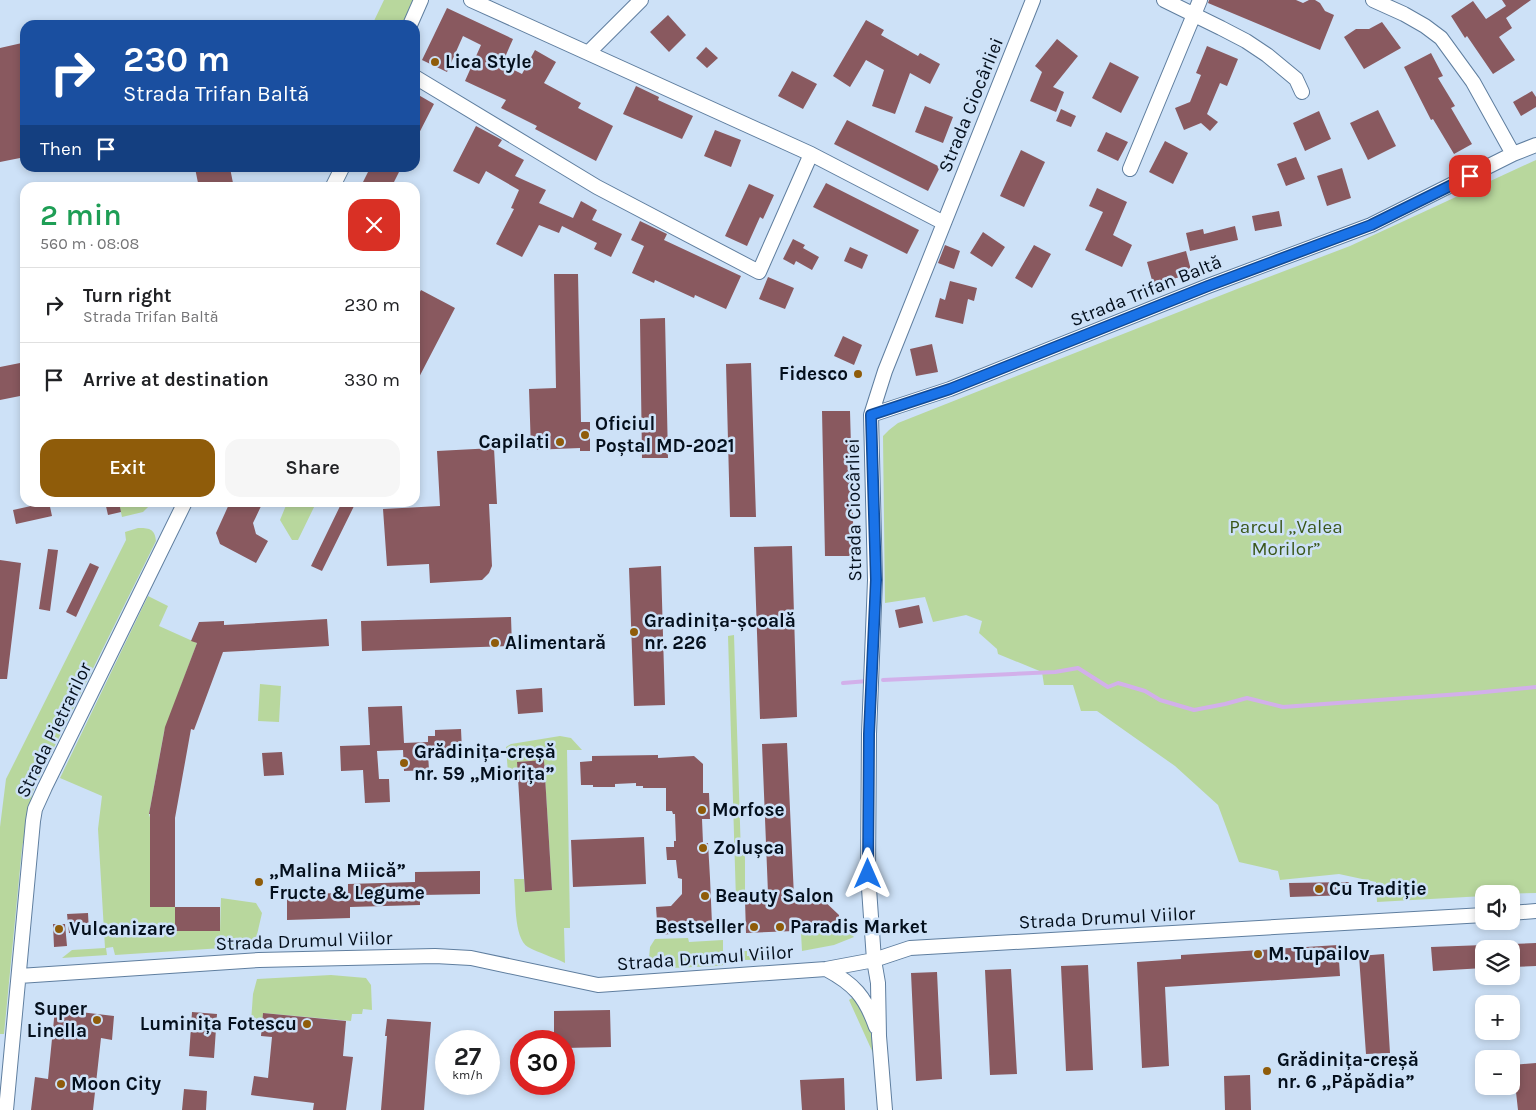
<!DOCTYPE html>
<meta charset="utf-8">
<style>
body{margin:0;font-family:Karla,sans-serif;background:#f6f6f6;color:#202124;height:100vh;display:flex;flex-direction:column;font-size:19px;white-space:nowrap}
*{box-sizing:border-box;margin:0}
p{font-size:16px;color:#757577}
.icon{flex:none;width:28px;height:28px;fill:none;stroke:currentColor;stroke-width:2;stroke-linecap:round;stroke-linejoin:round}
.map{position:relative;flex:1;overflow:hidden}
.side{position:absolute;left:20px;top:182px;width:400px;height:325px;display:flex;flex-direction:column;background:#fff;border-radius:15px;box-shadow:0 2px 8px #0003}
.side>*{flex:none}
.guide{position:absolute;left:20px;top:20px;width:400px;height:152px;border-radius:15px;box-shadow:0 2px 8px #0003;background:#1a4fa0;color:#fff;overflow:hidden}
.controls{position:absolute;left:1475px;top:885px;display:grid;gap:10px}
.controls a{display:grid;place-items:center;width:45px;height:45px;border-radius:10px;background:#fff;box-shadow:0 2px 8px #0003;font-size:25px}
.speed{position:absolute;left:435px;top:1030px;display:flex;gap:10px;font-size:25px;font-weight:700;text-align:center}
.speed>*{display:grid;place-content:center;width:65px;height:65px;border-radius:50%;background:#fff;box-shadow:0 2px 8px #0003;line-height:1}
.speed small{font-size:12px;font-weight:400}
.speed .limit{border:8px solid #d22;background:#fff;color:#111}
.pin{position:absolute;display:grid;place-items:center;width:42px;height:42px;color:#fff;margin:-21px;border-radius:10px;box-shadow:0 2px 8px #0006}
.me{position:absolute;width:55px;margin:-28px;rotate:0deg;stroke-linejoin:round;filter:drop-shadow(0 0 4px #0008)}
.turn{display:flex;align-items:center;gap:18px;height:105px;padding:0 20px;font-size:22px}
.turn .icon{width:65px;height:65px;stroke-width:2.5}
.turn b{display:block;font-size:35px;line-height:42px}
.then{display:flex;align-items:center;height:48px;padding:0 20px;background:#0003;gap:10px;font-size:19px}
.round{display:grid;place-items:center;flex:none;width:52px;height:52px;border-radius:15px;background:#f6f6f6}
.overview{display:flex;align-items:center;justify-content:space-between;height:85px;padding:0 20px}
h1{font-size:30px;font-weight:600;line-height:38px;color:#1e9e55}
.action{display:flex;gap:10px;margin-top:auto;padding:10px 20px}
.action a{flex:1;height:58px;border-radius:15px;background:#8f5c0a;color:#fff;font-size:20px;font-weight:600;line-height:58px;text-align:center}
.action a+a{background:#f6f6f6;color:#202124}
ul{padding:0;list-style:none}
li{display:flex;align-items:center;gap:15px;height:75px;padding:0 20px;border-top:1px solid #e0e0e0}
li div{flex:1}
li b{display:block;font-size:19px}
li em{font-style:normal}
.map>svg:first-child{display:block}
</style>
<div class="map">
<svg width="1536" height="1110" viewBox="0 0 1536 1110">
<rect width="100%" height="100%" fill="#cde1f7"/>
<path fill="#b8d79d" d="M384,0H414L403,25H372Z
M1536,160V893L1484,894V896L1377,902L1376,882L1339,874L1280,880L1278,871L1239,862L1218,805L1175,766L1097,711H1081L1073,685H1044L1042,672L998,654L997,649L979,633L982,621L966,615L933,622L925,597L885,603L883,436L889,430L898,423L1237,289L1350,246Z
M119,503H152L143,512L122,517Z
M287,503H316L298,540H292L280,520Z
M138,528C148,528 155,528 156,541L34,788L29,808L22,848L4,1034H0V827L6,779L126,540L125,532Z
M148,596L168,606L159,626L197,643L164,732L149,814L175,907V930L220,931L221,898L256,903L262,913L256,939L252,944L238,947L115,955L113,947L106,948L107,955L62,958L72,950L105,948L98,829L102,796L60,778Z
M734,635L741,855H745V900H736L728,636Z
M260,684L281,686L279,722L258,721Z
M560,736L571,738L582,750H567L570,928H564L565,963C553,957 539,953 528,947C513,938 516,896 514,879H524L525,892L552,890L544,761L517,762L518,773H508L506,747L511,744Z
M845,928L854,937L834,945L802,951L801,933L836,932Z
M688,938L689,942L723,940V965L718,966L648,969L650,947L655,939Z
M742,951H747V956L779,955V959L744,960Z
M331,975L366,978L371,985L372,1010L363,1009L362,1014H352L351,1021L263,1013L262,1024L251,1022L253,994L257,979Z
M855,996C867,1010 874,1033 875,1052L873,1053L849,1000Z"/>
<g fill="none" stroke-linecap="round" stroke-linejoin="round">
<path stroke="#d2b0ea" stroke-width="4" d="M883,680L1055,672L1078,668L1108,687L1118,683L1145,691L1160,700L1194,710L1225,704L1247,698L1283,707L1474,693L1536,687
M843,683L868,681"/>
</g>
<path fill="#89595f" d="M1209,0H1296L1303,3L1309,0H1315L1320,3L1325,11L1334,15L1320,50L1208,3Z
M1502,0H1531L1506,18L1512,28L1499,37L1515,60L1493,74L1467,36L1465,38L1451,16L1473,1L1486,19L1506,6Z
M447,8L513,39L502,64L522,74L535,50L556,62L544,83L581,103L578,108L613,126L596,161L535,129L537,126L501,108L506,100L465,81L481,45L463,36L447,72L422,60Z
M668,15L686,35L669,52L650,32Z
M866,20L884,30L881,35L918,56L920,53L940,64L930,84L910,73L895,114L872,106L884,70L866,60L850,87L833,76Z
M1382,22L1401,48L1364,69L1344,37L1356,29H1369Z
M1057,39L1078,56L1053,87L1064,92L1056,112L1030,101L1042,72L1035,66Z
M22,43L25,57V157L0,162V48Z
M1207,46L1238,59L1227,86L1220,83L1207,114L1218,122L1210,131L1201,123L1184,130L1175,108L1190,102L1201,75L1196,73Z
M706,47L718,58L707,68L696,58Z
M1431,53L1443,76L1438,78L1455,106L1451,108L1472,144L1454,154L1433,119L1431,120L1404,67Z
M1110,62L1139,77L1121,113L1092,98Z
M792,71L817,84L803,109L778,96Z
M636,86L659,97L658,100L693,116L682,139L623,114Z
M1532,91L1536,97V107L1521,116L1513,102Z
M415,93L434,104L415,141Z
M925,106L953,117L943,143L915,132Z
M1061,109L1076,116L1071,127L1056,121Z
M1378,110L1396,146L1368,160L1350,123Z
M1319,111L1331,139L1305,151L1293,123Z
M847,120L940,167L928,191L834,144Z
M476,126L502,140L498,146L524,160L515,176L546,190L539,203L573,218L581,201L597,210L592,220L622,234L611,257L594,249L597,243L562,226L559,233L539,225L522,257L496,244L514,209L511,208L519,190L486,171L479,184L453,171Z
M715,130L741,140L731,167L704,156Z
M1106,132L1128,142L1118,161L1097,151Z
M1165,141L1188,153L1173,184L1149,172Z
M1021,150L1045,162L1024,207L1000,196Z
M1296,157L1305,179L1286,186L1277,164Z
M195,168H230L234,188H199Z
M370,168H401L391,188H360Z
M1342,168L1351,198L1327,206L1317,176Z
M826,183L919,230L907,254L813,207Z
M749,184L774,195L763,219L760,217L747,246L725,236Z
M1097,188L1127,202L1113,235L1132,245L1122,267L1085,250L1103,212L1089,206Z
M1279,211L1282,226L1255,231L1252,216Z
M640,221L667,234L664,240L741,276L726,309L695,295L694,298L655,280L654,283L632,273L644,246L631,240Z
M1235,226L1238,240L1190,251L1186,233L1203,229L1204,234Z
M983,232L1005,247L992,267L970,253Z
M793,239L805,245L803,248L819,257L812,270L796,261L794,265L783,259Z
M945,245L960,251L954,269L938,263Z
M1034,245L1051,254L1032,288L1015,278Z
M850,247L868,255L862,269L844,261Z
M1186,251L1192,274L1153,284L1147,262Z
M554,274H578L581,422H590V451H580V448L531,450L529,389L556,388Z
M768,277L794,288L785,309L759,299Z
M950,281L977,288L974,301L968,299L963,324L935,317L940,298L945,300Z
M421,290L455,308L415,385V301Z
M665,318L668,458H642L640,319Z
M843,336L862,345L854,365L834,356Z
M932,344L938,372L916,376L910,349Z
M25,362V395L0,400V367Z
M751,363L756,517H730L726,364Z
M822,411H850L854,556H825Z
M494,448L497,504H489L492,566L489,573L482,580L430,583L429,564L387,566L383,509L440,506L437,451Z
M49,502L52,516L16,524L13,510Z
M105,502H119L121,512L108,515Z
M230,502H263L253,523L256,534L268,541L256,563L220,544L216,533Z
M342,502H356L322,571L311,566Z
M792,546L797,717L760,719L754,547Z
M48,549L58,550L50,611L39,609Z
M0,560L21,563L7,679H0Z
M90,563L99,567L76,617L66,612Z
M661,566L665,705L634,706L629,568Z
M919,605L923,623L899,628L895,610Z
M511,617L512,646L362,651L361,621Z
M327,619L329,646L223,652L194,730L191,729L175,818V907H150V814H149L165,727L197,643L191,641L199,622L224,621V625Z
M542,688L543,712L518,714L516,690Z
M402,706L404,743L428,742V736H435V730L461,729L462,751L428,753L429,770L404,771L403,750L377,751L379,779H389L390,802L365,803L363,770L341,771L340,746L370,745L368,707Z
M787,743L794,897H820L839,915V928H795V931L746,933L745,900L765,899V893H768L762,744Z
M282,752L284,775L264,776L262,753Z
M658,755V758L694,756L703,764V793H709L710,819H702L703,843H708L710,878L712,924L706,931L658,935L656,907L671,906L682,894V879L678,878L676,860H667L666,847H674V841H676L675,814H673L672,811H666V788H643V786H636V783L615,784V787H593V785H581L580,762L592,761V756Z
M544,760L552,890L525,892L517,762Z
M644,837L646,884L573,887L571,840Z
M480,871V894L420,895V905L350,907V918L287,920V894L348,893V884L415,882V872Z
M1349,882L1350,895L1290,897L1289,883Z
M175,907H220V931H175Z
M88,913L89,932L69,933L67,914Z
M53,924H65L67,946L54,947Z
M1536,943V966L1511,967V944Z
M1338,945L1340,976L1165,987L1169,1066L1142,1068L1137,962L1181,959V955Z
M1484,945V968L1433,971L1431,947Z
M1384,954L1390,1053L1366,1054L1359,956Z
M1088,965L1093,1070L1066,1071L1061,966Z
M1011,969L1017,1074L990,1075L985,970Z
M937,972L942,1079L916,1081L911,973Z
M55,1009L114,1016L112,1040L101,1038L93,1110H31L35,1077L48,1079Z
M610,1010L611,1047L564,1048V1041H554V1011Z
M192,1012L217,1014L214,1058L189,1056Z
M263,1013L346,1021L343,1056L353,1057L346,1110H313L314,1103L251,1095L254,1076L268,1078L272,1037L261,1036Z
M387,1019L431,1022L424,1110H381L387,1036H385Z
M1536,1063V1110H1518L1513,1065Z
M1250,1075L1251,1110H1225L1224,1076Z
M844,1078L845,1110H802L800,1080Z
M184,1089L207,1091L206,1110H182Z"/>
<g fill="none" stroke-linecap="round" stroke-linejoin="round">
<g stroke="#5f7e9f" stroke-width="16">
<path id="street" d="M1164,0L1221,28L1246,41L1267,55L1296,79L1302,92
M1373,0L1404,14L1425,26L1441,38L1473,82L1513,154
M410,25L421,0
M589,52L641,0
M415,77L597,187L759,272L811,154L471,0
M811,154L944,223
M1130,169L1200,0
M332,188L342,168
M871,415L950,389L1208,286L1371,225L1513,154L1536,145
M1511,913L1536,911
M826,969C854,984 865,996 876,1027
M19,976L259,960L435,956L471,958L598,985L826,969L874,960L910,948L1484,915
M6,1110L33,821L35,809L45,787L185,502
M885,1110L879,1036L878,983L874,960L868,874L869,734L875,580L871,415L885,371L1033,0"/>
</g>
<use href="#street" stroke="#fff" stroke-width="14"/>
</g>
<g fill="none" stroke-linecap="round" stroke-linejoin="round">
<g stroke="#114b97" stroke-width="12">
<path id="route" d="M868,874L869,734L876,580L871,415L950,389L1208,286L1371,225L1470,176"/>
</g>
<use href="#route" stroke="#1a73e8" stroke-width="9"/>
</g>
<g fill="#8f5c0a" stroke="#cde1f7" stroke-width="2">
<circle cx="435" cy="62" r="5"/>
<circle cx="858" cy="374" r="5"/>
<circle cx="585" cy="435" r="5"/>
<circle cx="560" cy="442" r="5"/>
<circle cx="634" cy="632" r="5"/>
<circle cx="495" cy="643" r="5"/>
<circle cx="404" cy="763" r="5"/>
<circle cx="702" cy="810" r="5"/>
<circle cx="703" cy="848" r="5"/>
<circle cx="259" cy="882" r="5"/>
<circle cx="1319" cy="889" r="5"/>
<circle cx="705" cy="896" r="5"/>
<circle cx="754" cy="927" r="5"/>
<circle cx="780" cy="927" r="5"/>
<circle cx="59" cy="929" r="5"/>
<circle cx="1258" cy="954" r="5"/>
<circle cx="97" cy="1020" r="5"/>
<circle cx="307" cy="1024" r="5"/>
<circle cx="1267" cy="1071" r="5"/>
<circle cx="61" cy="1084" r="5"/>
</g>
<g text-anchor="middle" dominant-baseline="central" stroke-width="5" stroke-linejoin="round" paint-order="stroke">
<g font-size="19" font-weight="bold" fill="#040f1c" stroke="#cde1f7" text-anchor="start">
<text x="445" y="62">Lica Style</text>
<text x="848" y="374" text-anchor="end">Fidesco</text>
<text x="595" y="424">Oficiul<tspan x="595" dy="22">Poștal MD-2021</tspan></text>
<text x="550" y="442" text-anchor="end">Capilati</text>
<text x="644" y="621">Gradinița-școală<tspan x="644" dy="22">nr. 226</tspan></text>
<text x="505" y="643">Alimentară</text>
<text x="414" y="752">Grădinița-creșă<tspan x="414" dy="22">nr. 59 „Miorița”</tspan></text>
<text x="712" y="810">Morfose</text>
<text x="713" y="848">Zolușca</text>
<text x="269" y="871">„Malina Miică”<tspan x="269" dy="22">Fructe &amp; Legume</tspan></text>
<text x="1329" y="889">Cu Tradiție</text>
<text x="715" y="896">Beauty Salon</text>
<text x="744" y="927" text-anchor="end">Bestseller</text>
<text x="790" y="927">Paradis Market</text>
<text x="69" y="929">Vulcanizare</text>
<text x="1268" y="954">M. Tupailov</text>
<text x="87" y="1009" text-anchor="end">Super<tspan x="87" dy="22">Linella</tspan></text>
<text x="297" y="1024" text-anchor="end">Luminița Fotescu</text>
<text x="1277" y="1060">Grădinița-creșă<tspan x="1277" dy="22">nr. 6 „Păpădia”</tspan></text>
<text x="71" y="1084">Moon City</text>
</g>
<g font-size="19" fill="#040f1c" stroke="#cde1f7">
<text transform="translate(971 105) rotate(-68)">Strada Ciocârliei</text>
<text transform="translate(1146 291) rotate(-22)">Strada Trifan Baltă</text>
<text transform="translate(854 510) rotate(-91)">Strada Ciocârliei</text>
<text transform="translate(54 730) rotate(-64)">Strada Pietrarilor</text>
<text transform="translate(1107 918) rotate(-3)">Strada Drumul Viilor</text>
<text transform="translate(304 941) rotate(-2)">Strada Drumul Viilor</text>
<text transform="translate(705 958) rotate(-4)">Strada Drumul Viilor</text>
</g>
<g font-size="19" fill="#3a571a" stroke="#cde1f7">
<text x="1286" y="527">Parcul „Valea<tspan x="1286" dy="22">Morilor”</tspan></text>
</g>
</g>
</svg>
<div class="controls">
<a><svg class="icon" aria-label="sound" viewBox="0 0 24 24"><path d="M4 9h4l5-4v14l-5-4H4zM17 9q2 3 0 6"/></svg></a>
<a><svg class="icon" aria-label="layers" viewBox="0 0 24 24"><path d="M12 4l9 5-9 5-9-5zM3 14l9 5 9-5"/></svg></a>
<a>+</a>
<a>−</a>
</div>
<div class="speed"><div>27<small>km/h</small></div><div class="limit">30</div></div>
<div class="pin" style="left:1470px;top:176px;background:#d93025"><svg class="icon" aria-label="arrive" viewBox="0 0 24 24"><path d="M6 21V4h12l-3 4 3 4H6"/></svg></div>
<svg class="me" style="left:868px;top:874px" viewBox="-20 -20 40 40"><path d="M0-17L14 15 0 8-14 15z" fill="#1a73e8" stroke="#fff" stroke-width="4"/></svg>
<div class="guide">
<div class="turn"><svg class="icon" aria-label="right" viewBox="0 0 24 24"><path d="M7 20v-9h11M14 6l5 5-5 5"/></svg><div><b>230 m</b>Strada Trifan Baltă</div></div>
<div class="then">Then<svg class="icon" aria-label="arrive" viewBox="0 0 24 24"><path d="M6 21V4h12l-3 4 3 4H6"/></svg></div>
</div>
<section class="side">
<div class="overview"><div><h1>2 min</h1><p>560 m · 08:08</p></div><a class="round" style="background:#d93025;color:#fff"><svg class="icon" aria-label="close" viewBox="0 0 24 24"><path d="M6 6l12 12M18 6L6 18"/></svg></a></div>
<ul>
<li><svg class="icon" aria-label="right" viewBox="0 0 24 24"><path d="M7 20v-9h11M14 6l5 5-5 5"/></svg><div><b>Turn right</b><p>Strada Trifan Baltă</p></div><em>230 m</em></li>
<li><svg class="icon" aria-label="arrive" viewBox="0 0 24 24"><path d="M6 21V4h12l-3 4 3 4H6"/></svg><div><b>Arrive at destination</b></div><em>330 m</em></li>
</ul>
<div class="action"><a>Exit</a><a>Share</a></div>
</section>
</div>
